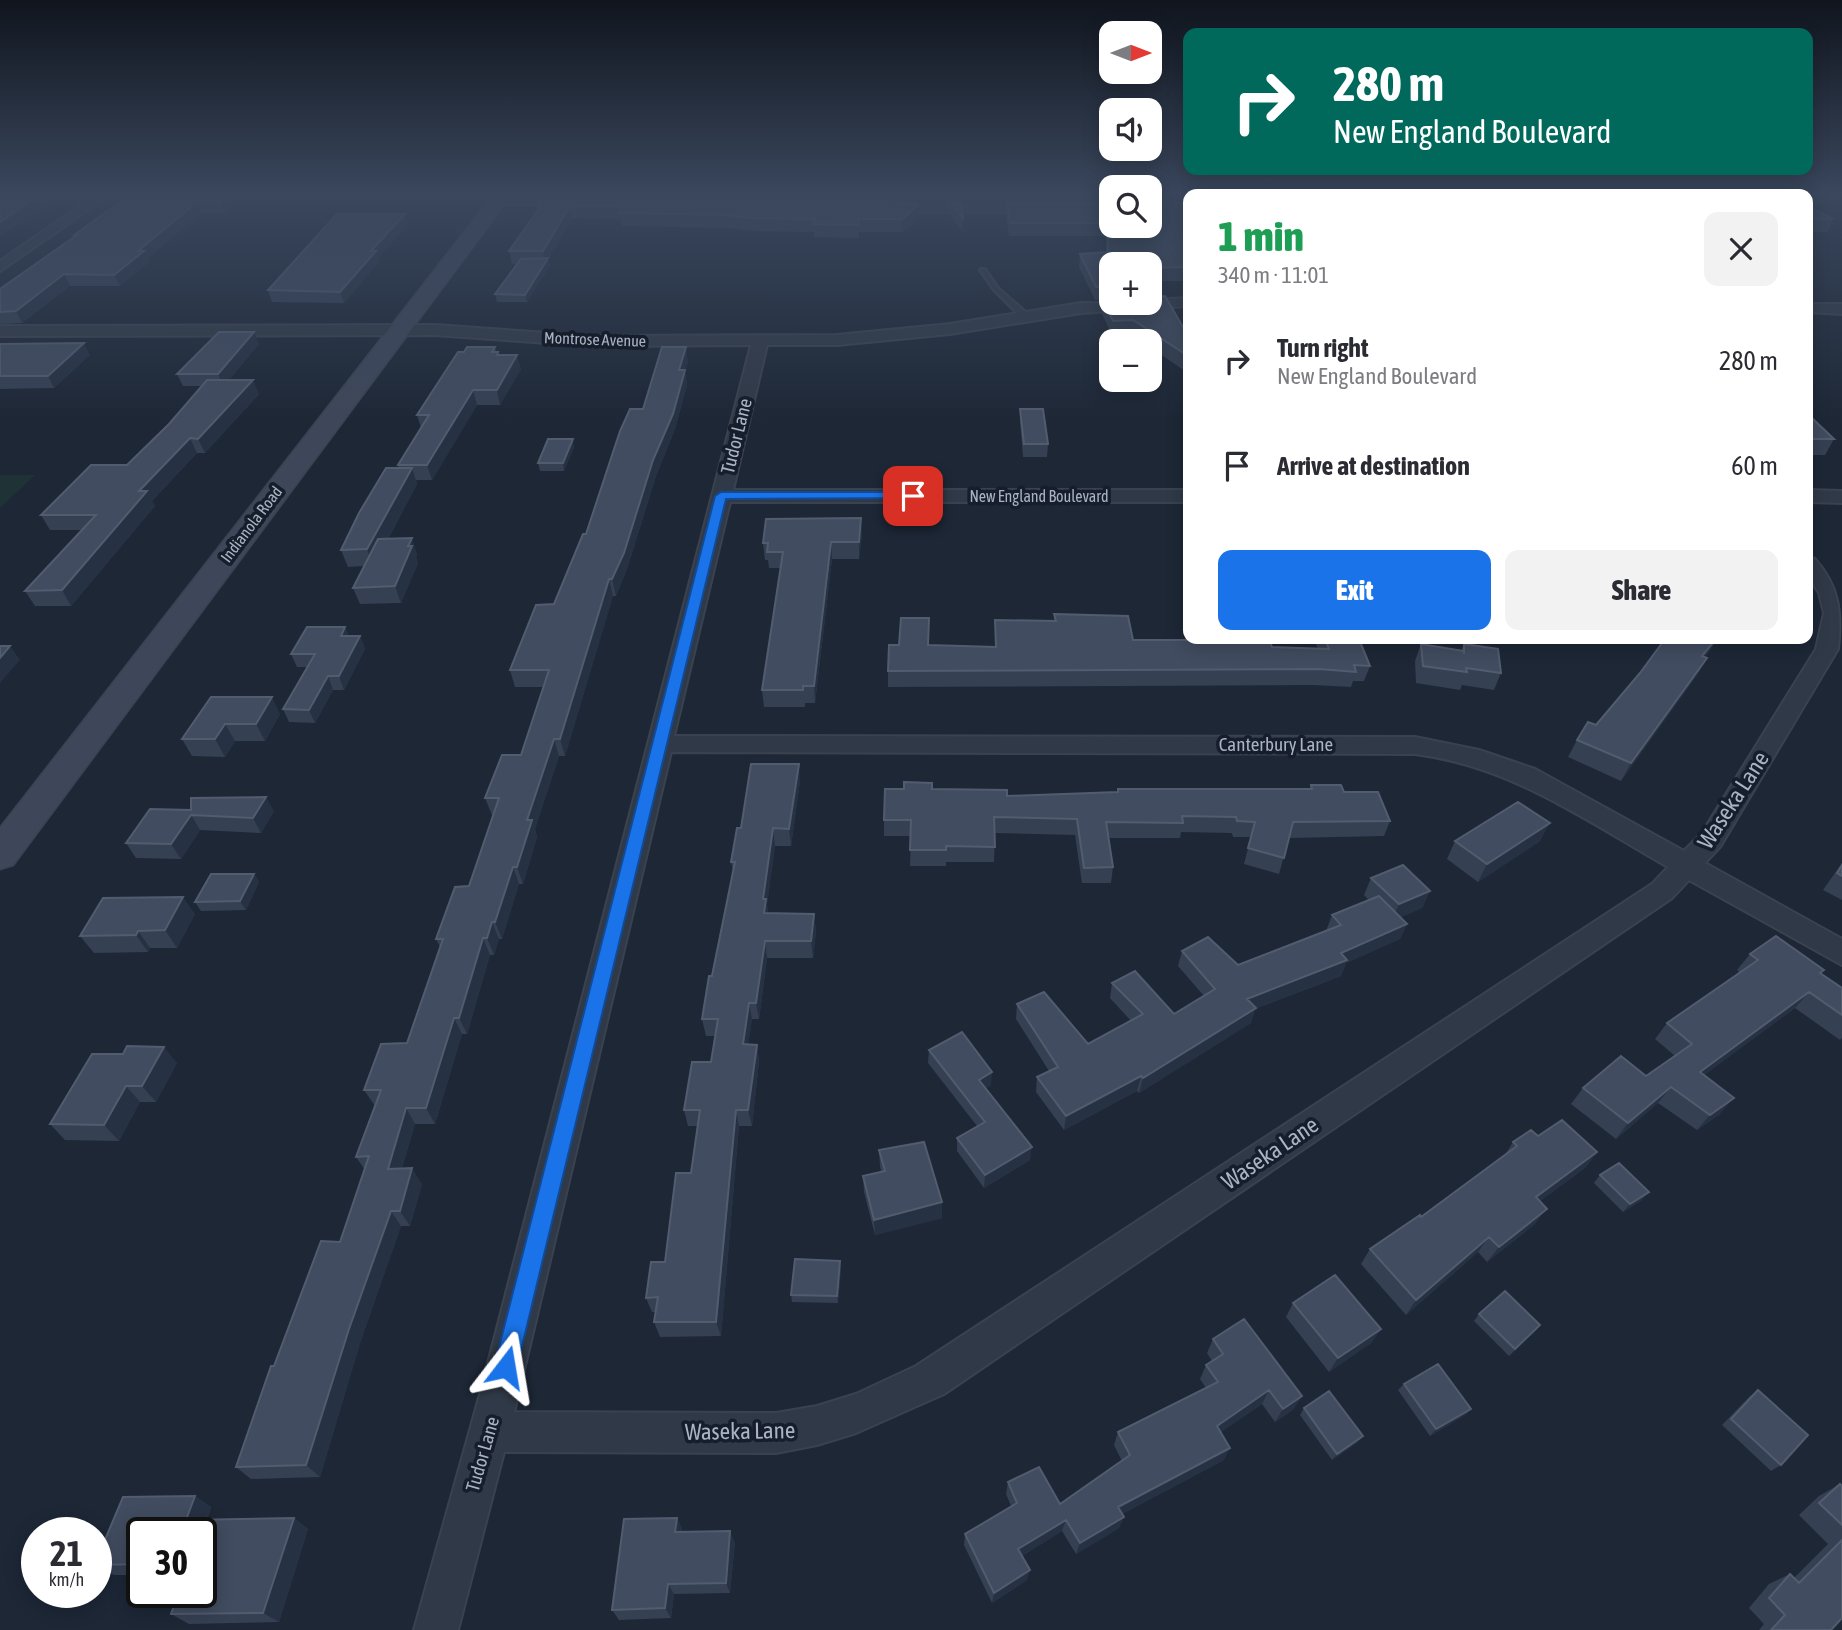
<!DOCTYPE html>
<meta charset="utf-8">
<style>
body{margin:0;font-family:"Asap Condensed",sans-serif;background:#f2f2f3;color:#2b2b33;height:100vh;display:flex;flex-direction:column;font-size:26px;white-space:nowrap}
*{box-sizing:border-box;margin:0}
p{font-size:23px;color:#7c7c81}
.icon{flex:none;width:38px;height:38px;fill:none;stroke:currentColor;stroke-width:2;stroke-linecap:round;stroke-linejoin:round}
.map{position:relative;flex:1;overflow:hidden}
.sheet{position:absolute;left:1183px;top:189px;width:630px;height:455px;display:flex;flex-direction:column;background:#fff;border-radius:14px;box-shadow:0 4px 18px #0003}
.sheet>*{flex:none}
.top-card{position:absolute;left:1183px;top:28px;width:630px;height:147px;border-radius:14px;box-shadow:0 4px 18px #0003;background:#00695c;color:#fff;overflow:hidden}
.needle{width:46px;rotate:90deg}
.fabs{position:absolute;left:1099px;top:21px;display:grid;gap:14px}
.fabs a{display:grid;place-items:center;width:63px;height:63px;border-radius:14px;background:#fff;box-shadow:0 4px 18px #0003;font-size:35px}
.speed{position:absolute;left:21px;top:1517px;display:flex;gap:14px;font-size:35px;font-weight:700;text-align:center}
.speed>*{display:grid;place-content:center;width:91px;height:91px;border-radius:50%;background:#fff;box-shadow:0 4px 18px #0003;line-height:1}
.speed small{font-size:18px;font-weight:400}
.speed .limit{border:4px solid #111;border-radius:10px;background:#fff;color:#111}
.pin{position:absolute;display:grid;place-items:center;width:60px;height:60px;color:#fff;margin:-30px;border-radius:14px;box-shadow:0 4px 10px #0006}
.me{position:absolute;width:77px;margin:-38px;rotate:14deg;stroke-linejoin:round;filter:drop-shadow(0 0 5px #0008)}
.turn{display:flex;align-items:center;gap:24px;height:147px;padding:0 35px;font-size:32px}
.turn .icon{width:91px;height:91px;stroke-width:2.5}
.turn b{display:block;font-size:49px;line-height:60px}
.round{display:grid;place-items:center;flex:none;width:74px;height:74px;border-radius:14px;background:#f2f2f3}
.overview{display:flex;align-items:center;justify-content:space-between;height:119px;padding:0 35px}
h1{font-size:42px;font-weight:800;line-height:52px;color:#1e9e55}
.action{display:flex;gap:14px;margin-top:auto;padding:14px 35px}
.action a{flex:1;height:80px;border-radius:14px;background:#1a73e8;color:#fff;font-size:28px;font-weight:800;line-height:80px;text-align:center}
.action a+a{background:#f2f2f3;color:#2b2b33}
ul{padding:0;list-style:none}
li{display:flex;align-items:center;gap:21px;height:105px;padding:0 35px}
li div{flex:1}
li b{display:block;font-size:26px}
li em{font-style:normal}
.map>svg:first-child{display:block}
</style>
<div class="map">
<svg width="1842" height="1630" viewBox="0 0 1842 1630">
<rect width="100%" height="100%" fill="#1d2736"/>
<path fill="#1f3337" d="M0,475H35L0,508Z"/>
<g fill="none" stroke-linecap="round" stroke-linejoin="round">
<g stroke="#3a4250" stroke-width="4">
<path id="lane" d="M981,269H985L998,288L1028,314V318H1022L994,290L980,270Z"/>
</g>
<g stroke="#3a4250" stroke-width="4">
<path id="street" d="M97,194H111L0,271V261Z
M1817,194H1835L1808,205V197Z
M498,197H574L580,201L574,205L493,204V198Z
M882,205H1111V213L877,212V206Z
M1188,298V306L1081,313L950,334L837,345H767L733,490H1188V502H730L674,736L1415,737L1479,750L1535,769L1684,851L1702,833L1816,649L1824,613L1819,593L1808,576V557L1815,559C1839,586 1842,612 1838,649L1720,847L1705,863L1842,939V965L1689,880L1672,898L944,1394L856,1433L817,1445L776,1453L504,1452L458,1630H414L480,1394L751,345L591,346L435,335L0,336V326L435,325L591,336L837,335L950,324L1081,303H1150V300ZM671,752L1415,754C1511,766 1585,820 1668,867L1652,884L916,1366L856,1394L817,1406L776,1413L514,1412Z
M1808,304H1842V314L1808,312Z
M1808,490L1842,491V503L1808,502Z"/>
</g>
<g stroke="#3a4250" stroke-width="3">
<path id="secondary" d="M494,194H512L13,865L0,869V828Z"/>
</g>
<use href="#lane" fill="#303947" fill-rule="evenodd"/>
<use href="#street" fill="#303947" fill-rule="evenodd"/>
<use href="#secondary" fill="#3e475a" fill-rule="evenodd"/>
</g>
<path fill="#354053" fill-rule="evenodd" d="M131,194H246L225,213H202L148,258L149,262L120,286H70L22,323L0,324V289L75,237L74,235Z
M556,194H907V202L676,194Z
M932,194H959V202H939Z
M1003,194H1111V226H1150V194H1403H1188V281H1155L1157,284L1155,297L1183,327L1188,330V370L1185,371L1150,347V341H1141L1131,334L1112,335L1102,314L1103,300H1095L1079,267L1080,254L1106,252V236H1009L1006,216L1007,203H1105L1004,202ZM1111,264H1150V303H1111Z
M950,203L963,218L962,231L950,216Z
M537,206H918V219L902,232H859V238L814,237V232L751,231L729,228L622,226L620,219L572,218L548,260L550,265L527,302H497L495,294L517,264H512L509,251L538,209Z
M1808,206L1833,219L1827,232H1808Z
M405,214L408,224L378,258L379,262L344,303L272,302L268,290Z
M0,344L90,355L54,388L0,389Z
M259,344L229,380L259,394L205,453H197L152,501L155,506L71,606H35L25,591L82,530H50L41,515L127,465L169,424L202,386H183L177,374Z
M495,347L496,352H498L499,355L521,369L500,405H477L432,480H416L417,484L388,539L417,554L416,557L418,563L401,603L360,604L353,588L364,566L348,567L341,550L399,468L398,465L421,428L417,415L464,352Z
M688,362L685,372L687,385L675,429L656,476L627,569L616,596H613L565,756H559L535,829L537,837L523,884H519L502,939H499L494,955H490L467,1034H462L435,1124H415L402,1168L422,1184L410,1226H401L360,1343L320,1477L251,1479L236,1467L274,1366L340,1242L365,1170L356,1157L375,1106L364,1090L407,1043L440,947L436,939L469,886L493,815H492L485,798L521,755L543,687H515L510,670L554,604L643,409Z
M1020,409L1048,444L1047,457H1023L1020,422Z
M1808,418L1834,439L1825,455H1808Z
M574,447L564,471H540L538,463Z
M862,535L859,559H832L815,703H805V707H764L762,690L780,568H769L768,560H765L763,543Z
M1054,614L1133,640H1231L1230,639H1269L1272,647L1318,649L1314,639H1359L1370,666L1364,681H1353L1351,687L1314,685L888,687V671L899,645H928L995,647V620L1054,621Z
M349,636H360L365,649L344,690H333L315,723L289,722L283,709L307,667H297L291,654Z
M1718,639L1705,657L1707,658L1697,675L1621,781L1568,757L1577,740L1596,725Z
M1421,644L1461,650L1464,644L1501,673L1494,690L1462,685L1460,690L1416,683L1415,661Z
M211,697L280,714L265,741H235L225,757L192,756L182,739Z
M800,781L791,846H775L767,904L768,913L814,914L816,931L813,958H767L759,1019H752L748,1044L757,1045L759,1061L752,1126H739L721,1336L660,1337L654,1322L656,1312H652L646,1298L665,1262L691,1173L697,1126H688L684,1110L711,1062L715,1036H706L702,1019L733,871L731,862L741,828Z
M1311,785L1344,792L1390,821L1384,836L1289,838L1279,874L1244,864L1251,837H1233L1232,833L1181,832L1180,838H1109L1113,867L1111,883H1082L1075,835L995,833L994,862H946V866H910L911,836H884V820L932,789L1007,796L1117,792L1118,789H1310Z
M150,809L274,811L261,833L200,830L181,859L136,858L126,843Z
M1455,841H1540L1478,882L1447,859Z
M1842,863V900L1823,890Z
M254,874L259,882L246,910L201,911L195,902Z
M1371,878L1430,891L1422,908L1401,917L1407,924L1400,939L1346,963L1341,976L1255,1009L1251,1023L1139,1093L1137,1091L1064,1130L1036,1092L1037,1077L1049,1071L1016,1019L1017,1004L1088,1044L1131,1021L1110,998L1112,983L1174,1014L1204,996L1178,966L1182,951L1238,965L1326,931L1332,915L1369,900L1364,895Z
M195,914L177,948H150L148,952L94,953L80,936Z
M1750,954L1821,973L1842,988V1038L1840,1040L1795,1008L1704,1075L1720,1114L1697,1130L1658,1103L1616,1139L1571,1104L1583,1088L1646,1076L1675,1056L1655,1039L1667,1023L1740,973L1737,970Z
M929,1050L991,1085L986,1088L1030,1160L984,1188L957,1151V1138L977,1126L928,1063Z
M92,1054L177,1063L156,1102H140L119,1141L65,1140L50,1124Z
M1538,1136L1597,1152L1585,1168L1540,1201L1535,1224L1487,1262L1478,1252L1406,1315L1361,1264L1370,1249L1421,1217L1505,1155L1513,1142Z
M879,1150L942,1218L875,1235L864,1192L863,1176L881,1172L880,1166Z
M1600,1175L1642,1200L1623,1212L1594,1183Z
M841,1268L838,1303L792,1302L791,1295Z
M1293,1303L1381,1329L1371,1343L1329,1372L1286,1317Z
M1479,1314L1540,1325L1509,1356L1474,1321Z
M1213,1339L1294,1409L1275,1422L1262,1404L1221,1432L1224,1460L1122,1514L1124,1517L1119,1528L1076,1554L1062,1531L1022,1556L1027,1580L992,1603L964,1545L965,1534L1011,1506L1006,1494L1008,1482L1060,1504L1122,1461L1114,1445L1118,1432L1206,1388L1200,1379L1206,1365L1212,1361L1207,1353Z
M1404,1384L1471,1409L1465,1415L1430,1436L1398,1390Z
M1758,1390L1781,1465L1771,1471L1722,1425L1749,1397Z
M1304,1408L1358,1442L1332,1460L1300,1415Z
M1840,1484L1842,1486V1618L1831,1630H1759L1764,1624L1749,1608L1769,1584L1790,1574L1794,1578L1828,1544L1799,1515L1819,1496Z
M195,1496L211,1507L207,1520L294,1518L308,1529L279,1622L189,1624L171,1614L201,1533H142V1575H114L96,1566V1561Z
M677,1518L682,1529V1532L735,1542L730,1593L674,1594L671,1618L619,1620L612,1610Z"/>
<path fill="#263143" d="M42,194H63L0,236V222Z
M230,194H246L225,213L220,202Z
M197,202L202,213L148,258L149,262L120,286L114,275L138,251Z
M570,206L572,218L548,260L550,265L527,302L525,295L545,262L543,251Z
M918,206V219L902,232V219Z
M405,214L408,224L378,258L379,262L344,303L340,292L371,251Z
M64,274L70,286L22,323L16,311Z
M1157,284L1155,297L1150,299V286Z
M254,332L259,344L223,387L218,374Z
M84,343L90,355L54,388L48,376Z
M686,347L688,362L685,372L687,385L675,429L656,476L627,569L616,596L612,579Z
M517,355L521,369L500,405L497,390Z
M1187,356H1188V370L1185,371Z
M253,380L259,394L205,453L198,439Z
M473,390L477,405L432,480L427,465Z
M190,438L197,453L152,501L155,506L71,606L62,590L139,491Z
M573,439L574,447L564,471L563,463Z
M412,468L417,484L373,566L367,549Z
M861,518L862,535L859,559V542Z
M412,538L417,554L416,557L418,563L401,603L395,586Z
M831,542L832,559L815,703L814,686Z
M609,579L613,596L565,756L560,739Z
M345,627L351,640L341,636Z
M360,636L365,649L344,690L339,676Z
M1716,639H1718L1693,673L1702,656Z
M10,646L20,660L0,683V658Z
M1707,658L1697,675L1621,781L1631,763Z
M328,676L333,690L315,723L309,710Z
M272,697L280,714L265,741L256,724Z
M225,724L235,741L225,757L215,739Z
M554,739L559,756L535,829L537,837L523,884L517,867L527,820Z
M799,764L800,781L791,846L789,829Z
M266,797L274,811L261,833L253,818Z
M191,815L200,830L181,859L171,844Z
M1550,823L1540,841L1478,882L1487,864Z
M773,828L775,846L767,904L769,917L766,930L763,899Z
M513,867L519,884L502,939L495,922Z
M254,874L259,882L246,910L240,901Z
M1430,891L1422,908L1391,922L1399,904Z
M183,897L195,914L177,948L165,930Z
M814,914L816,931L813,958L811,941Z
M492,922L499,939L494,955L487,938Z
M1407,924L1400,939L1346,963L1341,976L1255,1009L1251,1023L1139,1093L1143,1078L1247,999L1341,953Z
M138,931L150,948L148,952L136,935Z
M483,938L490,955L467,1034L459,1018Z
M765,941L767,958L759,1019L756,1003Z
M1809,992L1795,1008L1687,1088L1700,1072Z
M749,1003L752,1019L746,1061L743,1044Z
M454,1018L462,1034L435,1124L426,1108Z
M757,1045L759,1061L752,1126L748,1110Z
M164,1047L177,1063L156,1102L142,1086Z
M992,1072L991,1085L978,1093L979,1080Z
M1141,1076L1137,1091L1064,1130L1066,1116Z
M126,1086L140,1102L119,1141L104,1125Z
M1671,1087L1658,1103L1616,1139L1628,1123Z
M1734,1098L1720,1114L1697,1130L1710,1115Z
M406,1108L415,1124L397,1184L388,1169Z
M736,1110L739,1126L721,1336L716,1322Z
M1032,1147L1030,1160L984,1188L985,1175Z
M1597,1152L1585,1168L1524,1213L1536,1197Z
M412,1168L422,1184L410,1226L400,1211Z
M1649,1192L1642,1200L1623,1212L1630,1204Z
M942,1202V1218L875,1235L874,1220Z
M1547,1209L1535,1224L1487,1262L1499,1247Z
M391,1211L401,1226L360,1343L320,1477L306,1465L349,1329Z
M1489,1237L1478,1252L1406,1315L1416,1300Z
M840,1261L841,1268L838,1303L837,1296Z
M1381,1329L1371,1343L1329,1372L1338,1358Z
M1269,1390L1262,1404L1211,1439L1217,1426Z
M1302,1396L1294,1409L1275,1422L1283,1409Z
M1471,1409L1465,1415L1430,1436L1436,1429Z
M1363,1436L1358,1442L1332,1460L1337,1454Z
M1230,1448L1224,1460L1114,1518L1118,1507Z
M195,1496L211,1507L202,1531L186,1520Z
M1124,1517L1119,1528L1076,1554L1080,1543Z
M294,1518L308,1529L279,1622L263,1613Z
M677,1518L682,1529L681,1543L675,1532Z
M1066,1520L1062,1531L1015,1560L1018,1549Z
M730,1531L735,1542L730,1593L726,1583Z
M1030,1570L1027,1580L992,1603L994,1593Z
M668,1584L674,1594L671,1618L665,1608Z"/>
<path fill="#414c60" stroke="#525c6f" stroke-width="2" d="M0,194H42L0,222Z
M131,194H230L220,202H197L138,251H144L114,275L64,274L16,311L0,312V289L77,235H74Z
M545,194L674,195L915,203L918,206L902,219H858V225L813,224L815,219L750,218L727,215L620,213L623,206H570L543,251H509L541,206H537Z
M1150,201L1152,203H1188V267L1150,268V264H1111V287H1096L1080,254L1108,252L1107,223H1010L1007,203H1111V226H1150Z
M950,203H961L963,218Z
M1808,206L1833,219H1808Z
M337,214H405L371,251H376L340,292L268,290Z
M548,258L525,295L495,294L521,259Z
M1150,272L1157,284L1150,286Z
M1165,296L1183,327L1188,330V356L1133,320L1113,321L1103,300H1111V303H1150V297Z
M219,332H254L218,374H177Z
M84,343L48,376H0V344Z
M467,347H495L492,352H498L497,355H517L497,390H473L427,465H398L429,415H417L458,352H464Z
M662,347H686L679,370H685L673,414L653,460L624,553L612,579H609L560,739H554L527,820H532L517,867H513L495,922H492L487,938H483L459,1018H454L426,1108H406L388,1169L412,1168L400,1211H391L349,1329L306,1465L236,1467L271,1366H274L321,1241L340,1242L369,1156L356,1157L381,1090H364L381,1044L407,1043L443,939H436L455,887L469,886L499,798H485L502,755H521L549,670H510L536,605L554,604L583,534H586L620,431L630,409H643Z
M207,380H253L198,439L190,438L139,491H147L62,590L25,591L96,515H41L91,465H127L169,424Z
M1020,409H1043L1048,444H1024Z
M1808,418H1812L1834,439H1808Z
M548,439H573L563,463H538Z
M386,468H412L367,549L341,550L359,513Z
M861,518L859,542H831L814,686H803V690H762L783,552H767L768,543H763L766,519Z
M412,538L408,546H412L395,586L353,588L378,539Z
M1054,614L1128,616L1133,640H1239V639H1269L1272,647L1329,649L1325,639H1359L1370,666L1354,665L1356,672L1319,669L888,671L889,645H899L901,618H929L928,645L996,647L995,620L1056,621Z
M307,627H345L341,636H360L339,676H328L309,710L283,709L315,654H291Z
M1665,639H1716L1702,656L1707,658L1631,763L1577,740L1588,722L1596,725L1640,673Z
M1421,644L1464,651V654V644L1498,649L1501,673L1466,668L1467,672L1423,666Z
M0,646H10L0,658Z
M211,697H272L256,724H225L215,739H182Z
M751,764H799L789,829L773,828L763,899H766L764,913L814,914L811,941H765L756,1003H749L743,1044L757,1045L748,1110H736L716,1322H654L658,1297L646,1298L651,1262H665L676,1173H691L700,1110H684L692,1062H711L718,1019H702L709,976H712L735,862H731L737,828H741Z
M904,782L932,783V789L1007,790V796L1118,792V789H1312L1311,785H1341L1344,792H1378L1390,821L1293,822L1284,858L1248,848L1255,822L1237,821L1236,817L1182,816L1183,823L1106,822L1113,867L1084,868L1077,819L994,817L995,847L946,846V850H910L911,820H884L885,789H904Z
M266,797L253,818L191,815L171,844L126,843L150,809L191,810V798Z
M1518,802L1550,823L1487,864L1455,841Z
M1403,865L1430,891L1399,904L1371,878Z
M1842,865V876L1837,873Z
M211,874H254L240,901L195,902Z
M1379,896L1407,924L1341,953L1347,960L1247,999L1256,1008L1143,1078L1141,1076L1066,1116L1037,1077L1058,1067L1017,1004L1044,992L1088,1044L1143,1014L1112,983L1135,971L1174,1014L1215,989L1182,951L1208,937L1238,965L1341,925L1332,915Z
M183,897L165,930L138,931L136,935L80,936L103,898Z
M1776,936L1824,970L1820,973L1842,988V1015L1809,992L1700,1072L1734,1098L1710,1115L1671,1087L1628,1123L1583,1088L1621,1056L1646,1076L1692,1044L1667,1023L1758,960L1750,954Z
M962,1032L992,1072L979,1080L1032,1147L985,1175L957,1138L985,1122L929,1050Z
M127,1046L164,1047L142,1086H126L104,1125L50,1124L92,1054H123Z
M1562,1120L1597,1152L1536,1197L1547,1209L1499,1247L1489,1237L1416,1300L1370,1249L1420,1215L1421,1217L1517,1146L1513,1142L1531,1130L1538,1136Z
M924,1142L942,1202L874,1220L863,1176L885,1171L879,1150Z
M1619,1163L1649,1192L1630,1204L1600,1175Z
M795,1259L840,1261L837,1296L791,1295Z
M1335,1275L1381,1329L1338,1358L1293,1303Z
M1505,1291L1540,1325L1515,1349L1479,1314Z
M1244,1319L1302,1396L1283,1409L1269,1390L1217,1426L1230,1448L1118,1507L1124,1517L1080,1543L1066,1520L1018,1549L1030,1570L994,1593L965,1534L1017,1503L1008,1482L1039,1467L1060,1504L1130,1455L1118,1432L1218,1382L1206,1365L1223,1354L1213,1339Z
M1438,1364L1471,1409L1436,1429L1404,1384Z
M1758,1390L1808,1435L1781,1465L1731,1419Z
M1329,1391L1363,1436L1337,1454L1304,1408Z
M1840,1484L1842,1486V1525L1819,1503Z
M195,1496L186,1520L294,1518L263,1613L171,1614L179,1592H201V1533H142V1564L96,1565V1561L123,1497Z
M677,1518L675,1532L730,1531L726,1583L668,1584L665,1608L612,1610L624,1519Z
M1842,1540V1618L1831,1630H1771L1785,1615L1769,1598L1790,1574L1799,1583Z"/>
<linearGradient id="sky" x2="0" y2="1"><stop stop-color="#10151e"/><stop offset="0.46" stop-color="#3a475d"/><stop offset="1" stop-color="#3a475d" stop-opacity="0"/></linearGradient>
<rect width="1842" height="422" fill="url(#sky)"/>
<path fill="#1a73e8" stroke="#114b97" stroke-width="2" d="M913,492L919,496L917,498L726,499L517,1367L514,1375L506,1378L497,1375L494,1367L715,496L721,492Z"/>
<g text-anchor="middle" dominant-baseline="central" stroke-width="7" stroke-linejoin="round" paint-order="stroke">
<g font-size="16" fill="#aab3c4" stroke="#161e2b">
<text transform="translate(595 339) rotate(2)">Montrose Avenue</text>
<text x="1039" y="496">New England Boulevard</text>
<text transform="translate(251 524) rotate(-53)">Indianola Road</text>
</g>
<g font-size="19" fill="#aab3c4" stroke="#161e2b">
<text transform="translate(736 436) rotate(-76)">Tudor Lane</text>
<text x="1276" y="744">Canterbury Lane</text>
<text transform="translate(482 1454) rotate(-74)">Tudor Lane</text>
</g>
<g font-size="23" fill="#aab3c4" stroke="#161e2b">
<text transform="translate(1733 800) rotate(-57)">Waseka Lane</text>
<text transform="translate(1270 1153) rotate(-34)">Waseka Lane</text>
<text transform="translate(740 1431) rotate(-1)">Waseka Lane</text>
</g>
</g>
</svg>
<div class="fabs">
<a><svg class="needle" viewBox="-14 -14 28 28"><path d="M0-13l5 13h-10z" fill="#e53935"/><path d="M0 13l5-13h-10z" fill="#7c7c81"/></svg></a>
<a><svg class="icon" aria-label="sound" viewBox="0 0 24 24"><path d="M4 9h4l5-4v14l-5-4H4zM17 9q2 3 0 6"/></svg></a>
<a><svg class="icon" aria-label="search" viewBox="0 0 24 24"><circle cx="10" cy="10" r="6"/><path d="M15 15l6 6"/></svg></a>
<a>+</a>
<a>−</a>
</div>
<div class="speed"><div>21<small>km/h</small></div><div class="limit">30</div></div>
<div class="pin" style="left:913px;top:496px;background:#d93025"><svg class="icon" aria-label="arrive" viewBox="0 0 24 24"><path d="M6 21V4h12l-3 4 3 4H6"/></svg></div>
<svg class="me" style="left:506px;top:1367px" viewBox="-20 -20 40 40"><path d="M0-17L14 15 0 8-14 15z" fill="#1a73e8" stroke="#fff" stroke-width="4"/></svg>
<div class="top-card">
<div class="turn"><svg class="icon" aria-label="right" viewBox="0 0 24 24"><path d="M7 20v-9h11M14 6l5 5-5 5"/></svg><div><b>280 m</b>New England Boulevard</div></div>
</div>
<section class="sheet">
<div class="overview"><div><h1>1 min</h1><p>340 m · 11:01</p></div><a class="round"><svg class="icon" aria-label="close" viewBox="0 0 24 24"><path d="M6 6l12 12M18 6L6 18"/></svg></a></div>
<ul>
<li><svg class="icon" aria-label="right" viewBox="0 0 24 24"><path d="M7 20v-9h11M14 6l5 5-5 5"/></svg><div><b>Turn right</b><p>New England Boulevard</p></div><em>280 m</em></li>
<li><svg class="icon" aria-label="arrive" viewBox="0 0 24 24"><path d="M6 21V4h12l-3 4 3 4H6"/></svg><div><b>Arrive at destination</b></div><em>60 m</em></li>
</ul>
<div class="action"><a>Exit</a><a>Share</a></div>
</section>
</div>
